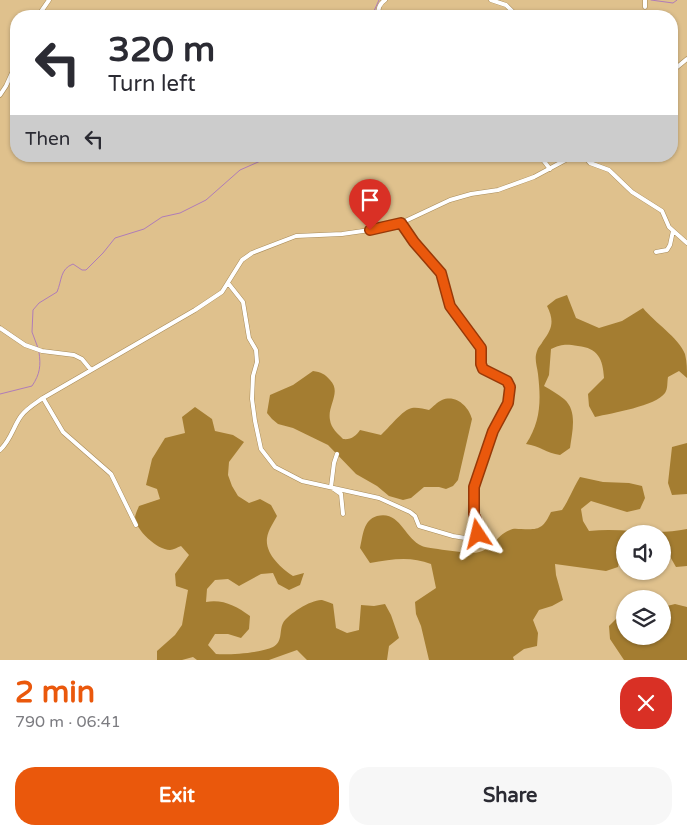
<!DOCTYPE html>
<meta charset="utf-8">
<style>
body{margin:0;font-family:"Varela Round",sans-serif;background:#f7f7f7;color:#2b2b33;height:100vh;display:flex;flex-direction:column;font-size:19px;white-space:nowrap}
*{box-sizing:border-box;margin:0}
p{font-size:16px;color:#7c7c81}
.icon{flex:none;width:28px;height:28px;fill:none;stroke:currentColor;stroke-width:2;stroke-linecap:round;stroke-linejoin:round}
.map{position:relative;height:660px;overflow:hidden}
.details{display:flex;flex-direction:column;background:#fff;flex:1}
.details>*{flex:none}
.hud{position:absolute;left:10px;top:10px;width:668px;height:152px;border-radius:20px;box-shadow:0 1px 4px #0004;background:#fff;color:#2b2b33;overflow:hidden}
.tools{position:absolute;left:616px;top:525px;display:grid;gap:10px}
.tools a{display:grid;place-items:center;width:55px;height:55px;border-radius:50%;background:#fff;box-shadow:0 1px 4px #0004;font-size:25px}
.pin{position:absolute;display:grid;place-items:center;width:42px;height:42px;color:#fff;margin:-51px -21px;border-radius:50% 50% 50% 0;rotate:-45deg;box-shadow:0 0 5px #0007}
.pin .icon{rotate:45deg}
.me{position:absolute;width:55px;margin:-28px;rotate:350deg;stroke-linejoin:round;filter:drop-shadow(0 0 4px #0008)}
.turn{display:flex;align-items:center;gap:18px;height:105px;padding:0 15px;font-size:22px}
.turn .icon{width:65px;height:65px;stroke-width:2.5}
.turn b{display:block;font-size:35px;line-height:42px}
.then{display:flex;align-items:center;height:48px;padding:0 15px;background:#0003;gap:10px;font-size:19px}
.round{display:grid;place-items:center;flex:none;width:52px;height:52px;border-radius:20px;background:#f7f7f7}
.headline{display:flex;align-items:center;justify-content:space-between;height:85px;padding:0 15px}
h1{font-size:30px;font-weight:700;line-height:38px;color:#ea580c}
.cta{display:flex;gap:10px;margin-top:auto;padding:10px 15px}
.cta a{flex:1;height:58px;border-radius:20px;background:#ea580c;color:#fff;font-size:20px;font-weight:700;line-height:58px;text-align:center}
.cta a+a{background:#f7f7f7;color:#2b2b33}
.map>svg:first-child{display:block}
</style>
<div class="map">
<svg width="687" height="660" viewBox="0 0 687 660">
<rect width="100%" height="100%" fill="#dfc18d"/>
<path fill="#a47d31" d="M567,295L576,318L599,328L622,321L643,308C654,322 679,338 685,354C687,362 687,370 687,378L679,371L668,377C667,382 668,389 665,393C656,406 612,413 595,417L589,406L588,394L604,378C603,359 598,348 578,346C566,344 562,344 551,349L549,375L544,386C551,390 558,394 564,399C578,411 572,432 570,448L560,455C546,453 540,446 526,444C541,421 541,400 538,374C537,366 534,359 537,351C538,347 541,345 543,341C553,328 554,320 547,306L556,299Z
M313,371C321,372 325,374 330,380C342,392 327,406 330,420C331,428 338,434 343,439C351,440 356,436 360,430L381,435C389,428 403,409 412,408C417,407 424,409 429,410C433,407 437,402 442,400C456,394 469,407 472,419L458,480L453,486L446,489L439,487H424L411,498L403,500L389,496L377,486L356,474L328,445L293,428L278,424L272,419L267,413L270,395L293,385Z
M195,407L212,419L215,431L233,435L244,442L229,462L228,475L232,486L238,496L249,503L260,499L271,505L277,516C274,522 268,530 267,538C265,554 281,568 293,576L304,573L300,585L289,590L278,584L273,573L261,574L239,586L228,579L215,580L207,589L206,602C223,599 236,606 250,616L249,629L241,638L228,634H215L208,645L216,654C229,655 261,653 273,647C283,642 279,631 283,623C288,614 312,599 322,600C326,601 330,603 333,604L336,628L347,633L359,630L361,605L374,606L385,604L391,615L399,638L389,646L387,660H307L297,650L269,660H197L193,657L182,660H157V651L175,635L182,625L188,590L176,586L175,574L189,555L181,546C178,547 173,550 170,550C157,550 136,530 135,518C135,514 138,509 139,506L160,499L157,489L146,485L152,459L165,438L185,433L182,417Z
M687,443V494L672,495L668,483L672,447Z
M580,477L603,482L629,483L642,486L645,498L640,509L627,512L591,501L581,509L583,521L589,531C622,527 654,536 687,529V566L676,567L664,546H663L662,534H625V552L620,554L618,567L606,571L555,564L556,575L563,600L552,606L539,610L533,620L538,633L537,646L524,649L513,657L514,660H429L421,626L416,614L415,602L436,588L431,564C411,556 392,559 370,563L360,548C363,536 363,520 377,516C400,510 404,538 422,546C426,548 466,553 472,553C494,552 494,536 510,530C513,528 518,529 521,529C539,530 543,529 551,512L562,510C569,500 573,488 580,477Z
M675,604L687,607V660H624L610,639L609,626L625,610V636H662L663,607Z"/>
<g fill="none" stroke-linecap="round" stroke-linejoin="round">
<path stroke="#af7cb8" stroke-width="1" d="M651,0L673,3L677,0
M374,16V11L379,0
M38,348L32,332L33,310L39,303L57,292C62,280 60,269 73,264L82,270H86L103,253L115,238L144,229L162,217L180,213L206,200L240,170L265,159L264,156
M0,394L32,386C40,374 41,366 39,352"/>
<g stroke="#a88b59" stroke-width="5">
<path id="street" d="M491,0L506,5L517,16
M645,7V0
M38,16L49,0
M378,16C378,9 379,4 385,0
M671,69L676,68L687,59
M0,95L6,86L16,64
M540,156L550,169
M584,156L590,163L609,170L632,192L662,211L669,227L687,243
M656,252L667,250L670,245L673,231
M228,283L243,302L249,338L256,350L257,362L253,376L252,399L255,421L261,449L275,467L302,481L379,498L410,512L415,516L419,526L453,536L471,539L478,534L480,530C479,524 475,518 474,512C472,484 482,455 494,430C499,419 516,397 509,384C507,378 489,373 483,369L481,364V348L450,306L441,273L414,242L401,223
M0,328L25,345L42,351L74,355L82,359L91,370
M43,398L63,432L111,474L136,525
M0,450C11,440 13,427 21,416C27,408 36,403 43,398L195,310L222,292L242,260L252,253L296,236L342,234L370,230L401,223L450,200L471,194L498,190L534,177L573,156
M337,454L334,463L331,487L341,494L343,514
M467,552L471,539"/>
</g>
<use href="#street" stroke="#fff" stroke-width="4"/>
</g>
<g fill="none" stroke-linecap="round" stroke-linejoin="round">
<g stroke="#983908" stroke-width="12">
<path id="route" d="M370,230L401,223L414,242L441,273L450,306L481,348V364L483,369L507,381L510,387L508,403L493,431L474,487V514L480,530L478,534"/>
</g>
<use href="#route" stroke="#ea580c" stroke-width="9"/>
</g>
</svg>
<div class="tools">
<a><svg class="icon" aria-label="sound" viewBox="0 0 24 24"><path d="M4 9h4l5-4v14l-5-4H4zM17 9q2 3 0 6"/></svg></a>
<a><svg class="icon" aria-label="layers" viewBox="0 0 24 24"><path d="M12 4l9 5-9 5-9-5zM3 14l9 5 9-5"/></svg></a>
</div>
<div class="pin" style="left:370px;top:230px;background:#d93025"><svg class="icon" aria-label="arrive" viewBox="0 0 24 24"><path d="M6 21V4h12l-3 4 3 4H6"/></svg></div>
<svg class="me" style="left:478px;top:534px" viewBox="-20 -20 40 40"><path d="M0-17L14 15 0 8-14 15z" fill="#ea580c" stroke="#fff" stroke-width="4"/></svg>
<div class="hud">
<div class="turn"><svg class="icon" aria-label="left" viewBox="0 0 24 24"><path d="M17 20v-9H6M10 6l-5 5 5 5"/></svg><div><b>320 m</b>Turn left</div></div>
<div class="then">Then<svg class="icon" aria-label="left" viewBox="0 0 24 24"><path d="M17 20v-9H6M10 6l-5 5 5 5"/></svg></div>
</div>
</div>
<section class="details">
<div class="headline"><div><h1>2 min</h1><p>790 m · 06:41</p></div><a class="round" style="background:#d93025;color:#fff"><svg class="icon" aria-label="close" viewBox="0 0 24 24"><path d="M6 6l12 12M18 6L6 18"/></svg></a></div>
<div class="cta"><a>Exit</a><a>Share</a></div>
</section>
